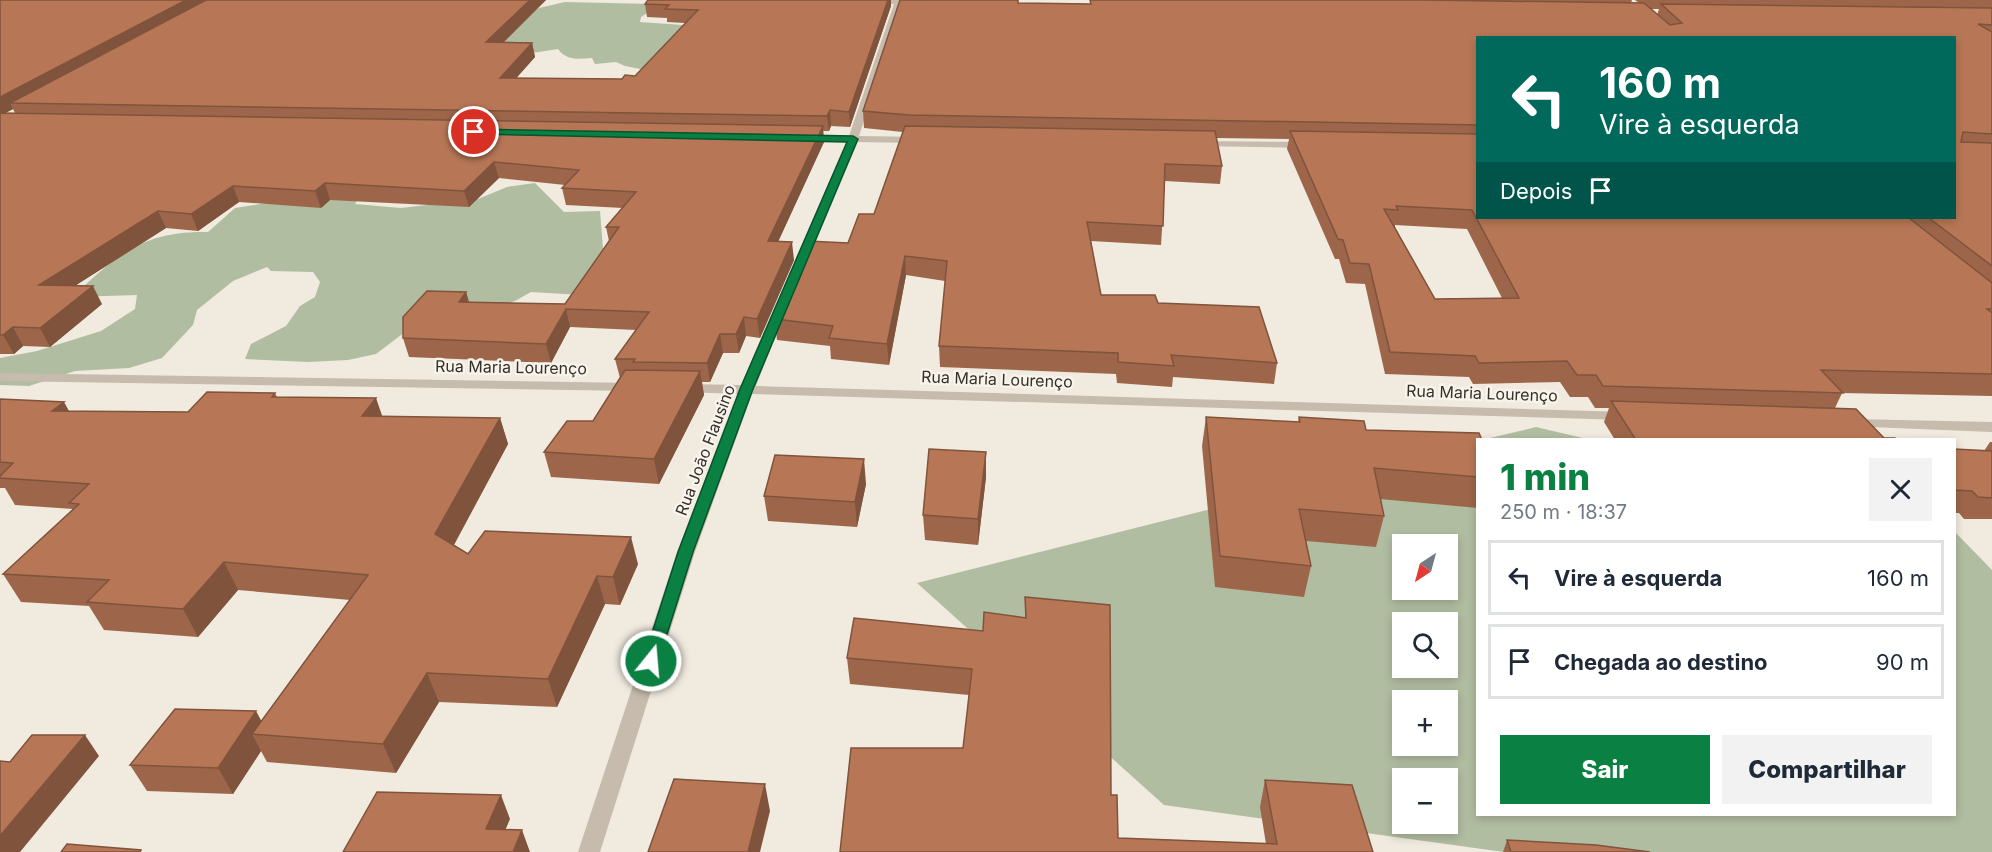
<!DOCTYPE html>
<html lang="pt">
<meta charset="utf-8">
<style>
body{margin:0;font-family:Inter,sans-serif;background:#f2f2f3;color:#1f2937;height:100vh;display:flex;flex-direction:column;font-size:22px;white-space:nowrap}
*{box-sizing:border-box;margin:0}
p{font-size:20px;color:#747a83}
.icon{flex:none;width:33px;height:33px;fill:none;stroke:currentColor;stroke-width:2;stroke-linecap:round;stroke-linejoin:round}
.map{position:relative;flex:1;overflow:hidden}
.drawer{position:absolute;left:1476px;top:438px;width:480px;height:378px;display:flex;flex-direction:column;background:#fff;border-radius:0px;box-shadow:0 3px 9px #0003}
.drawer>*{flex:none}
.hud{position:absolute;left:1476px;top:36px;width:480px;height:183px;border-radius:0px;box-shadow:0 3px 9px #0003;background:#00695c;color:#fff;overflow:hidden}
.needle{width:39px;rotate:216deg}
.tools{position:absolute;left:1392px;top:534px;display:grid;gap:12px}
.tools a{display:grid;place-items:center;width:66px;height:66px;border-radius:0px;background:#fff;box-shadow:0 3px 9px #0003;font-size:30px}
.pin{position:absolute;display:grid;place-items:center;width:51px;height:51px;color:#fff;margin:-26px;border:3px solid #fff;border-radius:50%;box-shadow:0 2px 6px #0007}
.me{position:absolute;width:66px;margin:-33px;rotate:17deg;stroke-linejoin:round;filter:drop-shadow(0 0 4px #0008)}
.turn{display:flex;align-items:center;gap:21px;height:126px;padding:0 24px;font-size:27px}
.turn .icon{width:78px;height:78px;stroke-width:2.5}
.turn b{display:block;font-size:42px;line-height:51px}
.then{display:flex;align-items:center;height:57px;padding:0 24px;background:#0003;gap:12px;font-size:22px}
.round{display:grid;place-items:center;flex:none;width:63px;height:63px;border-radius:0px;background:#f2f2f3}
.headline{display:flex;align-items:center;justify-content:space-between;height:102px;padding:0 24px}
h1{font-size:36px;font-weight:800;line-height:45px;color:#0b8043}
.cta{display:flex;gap:12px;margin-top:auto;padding:12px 24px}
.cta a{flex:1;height:69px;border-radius:0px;background:#0b8043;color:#fff;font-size:24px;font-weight:800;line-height:69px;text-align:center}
.cta a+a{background:#f2f2f3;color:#1f2937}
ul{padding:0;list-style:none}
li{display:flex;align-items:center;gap:18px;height:75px;margin:0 12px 9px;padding:0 12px;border:3px solid #e0e1e3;border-radius:0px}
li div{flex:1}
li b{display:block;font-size:22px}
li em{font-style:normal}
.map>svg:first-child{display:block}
</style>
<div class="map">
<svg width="1992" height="852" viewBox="0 0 1992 852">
<rect width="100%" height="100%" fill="#f0eadf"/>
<path fill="#b1bda1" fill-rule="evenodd" d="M565,2L652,4L650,11L641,17L640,22L697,26L659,63L640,69L625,66L616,62L595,64L592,58C578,59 567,61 558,49L519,55L248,38L514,24L539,8Z
M535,183L564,212L600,211L603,249L677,252L581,295L531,292L515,301L490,309L409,329L376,354L348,360L308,362L245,359L251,344L286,326L300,306L315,297L320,282L313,272L271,271L267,267L233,281L197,310L193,325L162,358L129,368L75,371L29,386L0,385V358L37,351L101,331L135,309L137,295L72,297C119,254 142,231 208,232L235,208L364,188L355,204L401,208L478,199L507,187Z
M1536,427L1587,439H1486Z
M1477,442L1478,814H1954L1955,532L1992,570V852H1504L1164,805L917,583ZM1402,544H1448V590H1402ZM1402,622H1448V668H1402ZM1402,700H1448V746H1402ZM1402,778H1448V824H1402Z"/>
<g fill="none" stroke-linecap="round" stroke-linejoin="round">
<path fill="#c6bbac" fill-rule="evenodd" d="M867,0H919L922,2L918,4H902L859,136L920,137L925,140L920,143L857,142L808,258L802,262L798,261L796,258L847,142L806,141L801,138L806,135L849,136L894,4L870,3Z
M1195,141L1307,142L1312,145L1307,148L1199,146L1194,143Z
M782,301L788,305L756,386L1626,412L1633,416L1626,420L752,394L695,552L600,852H578L677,552L738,394L685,392L678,388L685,384L741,385L776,305Z
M0,373L634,383L641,387L634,391L0,381Z
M1851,419L1992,422V432L1846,426L1844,423L1846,420Z"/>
</g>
<path fill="#9d664a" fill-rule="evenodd" d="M0,0H546L503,42L532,43L535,57L516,78L622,79L635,76L685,23L667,22V18L647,17L645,4L891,6L850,127L831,126L829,131H823L824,142L778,242L794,260L760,338L746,336L739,353H723L710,382H702L704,395L659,484L551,477L544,452L593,421L620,378L615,359L636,330L570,327L551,363L409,357L403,338L466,292L469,302L565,304L609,241L606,227L623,208L566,205L562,188L565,185L499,178L469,207L330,200L321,208L239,202L198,231L166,228L76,285L102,304L50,347L23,346L14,354H0ZM13,109L15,113H5Z
M1090,0H1632L1631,3H1639L1635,0H1992V396L1842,393L1835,408L1884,438L1896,440H1615L1604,422L1609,408H1595L1588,397H1570L1560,382L1473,384L1469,377L1385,374L1365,284L1346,283L1339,259H1335L1287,149L1289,139L1216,138L1222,166L1220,184L1165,181L1161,245L1091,241L1101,295L1158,303L1277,363L1274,384L1173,377L1172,387L1117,383L1116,374L940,367L939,346L945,281L906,275L889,365L831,359L830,346L777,340L775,319L848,243L874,214L903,132L864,128L863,111L1018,3L1090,4ZM1650,9H1659L1657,15ZM1478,38H1954V218H1478ZM1395,225L1467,229L1502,298L1435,299L1395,227Z
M275,393L277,397L383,417L500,418L508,444L454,545L468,554L638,564L620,605L605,604L557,707L439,702L396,773L267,762L261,751L233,794L147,791L130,765L261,721L350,600L238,590L198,637L104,630L89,606L21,602L3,574L73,509L15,505L5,488H0V399L69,411L188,412Z
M1206,417L1298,422L1299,417L1366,430L1478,440V508L1380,499L1384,516L1376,547L1306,541L1311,566L1304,597L1215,587L1202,446Z
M1990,442H1992V519H1964L1959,513H1954V449L1984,451Z
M986,477L978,545L925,540L923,515Z
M866,484L857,527L768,521L764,496Z
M1025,597L1111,795L1118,838L1266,844L1260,807L1265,780L1373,852H840L963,748L969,695L850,684L847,658L983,631L1025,618Z
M1507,840L1650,852H1503Z"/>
<path fill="#80533c" d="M186,0H215L10,103L13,109L0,116V97Z
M530,0H546L490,56L486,42Z
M888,0H891V6L850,127L849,112Z
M532,43L535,57L503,93L500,78Z
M830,110L831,126L829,131L827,116Z
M823,126L824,142L770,259L768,241Z
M494,162L499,178L469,207L464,191Z
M325,183L330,200L321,208L315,191Z
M233,186L239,202L198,231L191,214Z
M158,211L166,228L48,303L39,285Z
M792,242L794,260L760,338L757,319Z
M905,256L906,275L889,365L887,344Z
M93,286L102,304L50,347L40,328Z
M466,292L471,310L459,302Z
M566,309L570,327L551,363L546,344Z
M744,317L746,336L739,353L736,334Z
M13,327L23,346L14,354L3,335Z
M720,334L723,353L710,382L707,363Z
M700,371L704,395L659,484L654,459Z
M376,398L385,424L362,416Z
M64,402L78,427L52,411Z
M500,418L508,444L445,561L435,534Z
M986,452V477L978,545V519Z
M864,459L866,484L857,527L855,502Z
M631,537L638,564L620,605L613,577Z
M224,562L238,590L198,637L183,609Z
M597,576L605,604L557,707L548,679Z
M427,673L439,702L396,773L383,744Z
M256,711L269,735L252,734L261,751L233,794L218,768Z
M85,735L99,756L20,852H0V836Z
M765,784L770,811L760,852H748Z
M501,795L510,819L496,852L486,829Z
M522,830L530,852H513Z"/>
<path fill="#b77756" stroke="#80533c" stroke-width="1.5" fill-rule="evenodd" d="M0,0H186L0,97Z
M206,0H530L486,42L532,43L500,78L622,79L625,75L635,76L698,10L665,9L669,5L645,4L648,0H888L849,112L830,110L827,116L10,103Z
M900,0H1018V3L1091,4L1090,0H1425L1644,3L1670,25L1682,23L1661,4L1992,8V25L1978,24L1992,32V134L1963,132L1961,142L1992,143V266L1929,218H1954V38H1478V125L909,115L863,111Z
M0,113L823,126L768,241L792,242L757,319L744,317L736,334H720L707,363L633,362L635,359H615L649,312L566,309L546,344L403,338V317L427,291L466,292L459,302L565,304L619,227H606L636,192L562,188L579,170L494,162L464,191L325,183L315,191L233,186L191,214L158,211L39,285L93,286L40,328L13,327L3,335H0Z
M905,126L1215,131L1222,166L1165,164L1163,226L1087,222L1101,295H1155L1158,303L1259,307L1277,363L1171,355L1174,366L1118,362V353L939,346L947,261L905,256L887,344L829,338L833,326L775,319L808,241L848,243L859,214H874Z
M1290,131L1478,134V218H1909L1992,283V309H1987L1992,313V374L1821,370L1843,393L1603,386L1596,375H1577L1567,361L1479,363L1475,356L1390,352L1369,264L1350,263L1343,240L1338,239ZM1396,206L1472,210L1519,298L1435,299L1384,209L1398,210Z
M625,370L700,371L654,459L544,452L567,421H593Z
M207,392L275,393L272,397L376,398L362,416L500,418L435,534L468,554L485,531L631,537L613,577L597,576L548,679L427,673L383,744L252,734L368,575L224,562L183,609L87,602L109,580L3,574L79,504L69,503L89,484L0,478V476L13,463L0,462V399L64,402L52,411L188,412Z
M1611,401L1856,409L1884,438H1895L1896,440H1636Z
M1206,417L1300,422L1299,417L1364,421L1366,430L1479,433L1482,440H1478V477L1374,468L1384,516L1299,509L1311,566L1220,556Z
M929,449L986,452L978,519L923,515Z
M1954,449L1992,451V498L1978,497L1972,491L1954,490Z
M775,455L864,459L855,502L764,496Z
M1025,597L1110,605L1111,795H1117L1118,838L1277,844L1265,780L1352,785L1373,852H840L851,748H963L972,669L847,658L854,618L983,631L984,612L1026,618Z
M175,709L256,711L218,768L130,765Z
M32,735H85L0,836V761L10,762Z
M674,779L765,784L748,852H648Z
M377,792L501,795L486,829L522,830L513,852H343Z
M1507,840L1596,845L1650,852H1511Z
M67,844L141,850L140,852H61Z"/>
<path fill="#0b8043" stroke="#07532c" stroke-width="1.5" d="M474,129L853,136L858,139L753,389L693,552L657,666H645L643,661L678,552L740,389L847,142L471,134L469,132Z"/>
<g text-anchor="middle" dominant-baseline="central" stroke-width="5" stroke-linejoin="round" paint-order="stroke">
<g font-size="16" fill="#352f2a" stroke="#f8f3eb">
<text transform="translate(511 367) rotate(1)">Rua Maria Lourenço</text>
<text transform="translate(997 379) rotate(2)">Rua Maria Lourenço</text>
<text transform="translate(1482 393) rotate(2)">Rua Maria Lourenço</text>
<text transform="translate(705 450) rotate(-69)">Rua João Flausino</text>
</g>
</g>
</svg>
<div class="tools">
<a><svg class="needle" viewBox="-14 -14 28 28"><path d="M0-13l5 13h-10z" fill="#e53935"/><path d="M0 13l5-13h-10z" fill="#747a83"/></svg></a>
<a><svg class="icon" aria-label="search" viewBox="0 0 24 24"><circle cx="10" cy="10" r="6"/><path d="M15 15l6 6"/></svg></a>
<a>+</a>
<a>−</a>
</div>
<div class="pin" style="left:474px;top:132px;background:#d93025"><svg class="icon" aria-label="arrive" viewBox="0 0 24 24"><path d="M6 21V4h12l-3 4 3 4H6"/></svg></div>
<svg class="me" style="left:651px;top:661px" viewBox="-20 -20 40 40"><circle r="17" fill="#0b8043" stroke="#fff" stroke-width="3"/><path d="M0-11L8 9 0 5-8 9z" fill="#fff"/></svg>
<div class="hud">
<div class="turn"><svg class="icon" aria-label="left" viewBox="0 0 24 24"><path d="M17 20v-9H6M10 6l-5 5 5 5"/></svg><div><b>160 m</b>Vire à esquerda</div></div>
<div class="then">Depois<svg class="icon" aria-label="arrive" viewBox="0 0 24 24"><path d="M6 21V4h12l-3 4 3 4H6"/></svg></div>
</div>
<section class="drawer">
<div class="headline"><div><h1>1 min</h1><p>250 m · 18:37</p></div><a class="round"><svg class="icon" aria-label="close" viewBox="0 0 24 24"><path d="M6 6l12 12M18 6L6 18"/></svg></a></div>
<ul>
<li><svg class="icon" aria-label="left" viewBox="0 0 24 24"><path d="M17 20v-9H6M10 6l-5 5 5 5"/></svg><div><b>Vire à esquerda</b></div><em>160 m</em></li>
<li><svg class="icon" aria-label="arrive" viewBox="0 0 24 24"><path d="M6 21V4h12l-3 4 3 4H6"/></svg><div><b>Chegada ao destino</b></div><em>90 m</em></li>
</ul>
<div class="cta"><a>Sair</a><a>Compartilhar</a></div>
</section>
</div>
